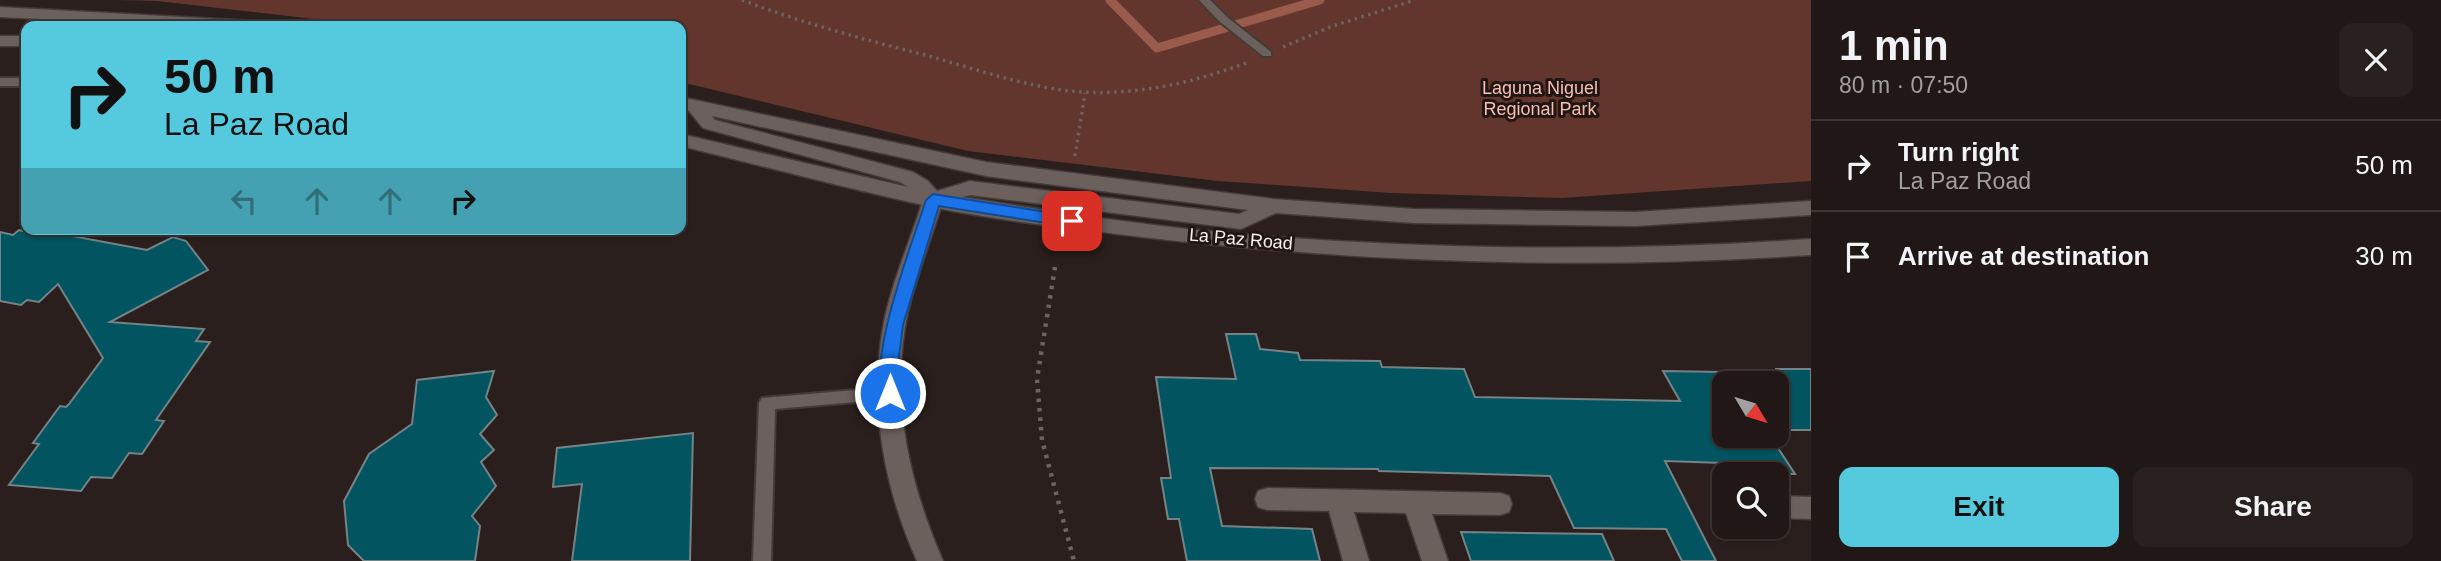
<!DOCTYPE html>
<meta charset="utf-8">
<style>
body{margin:0;font-family:Helvetica,sans-serif;background:#28201f;color:#f1f3f6;height:100vh;display:flex;flex-direction:column;font-size:26px;white-space:nowrap}
*{box-sizing:border-box;margin:0}
p{font-size:23px;color:#a29fa1}
.icon{flex:none;width:38px;height:38px;fill:none;stroke:currentColor;stroke-width:2;stroke-linecap:round;stroke-linejoin:round}
.map{position:relative;flex:1;overflow:hidden}
.panel{display:flex;flex-direction:column;background:#201716;width:630px}
.panel>*{flex:none}
.guide{position:absolute;left:21px;top:21px;width:665px;height:214px;border-radius:14px;box-shadow:0 2px 5px #0004,0 0 0 2px #3d3635;background:#55cadf;color:#111;overflow:hidden}
.needle{width:46px;rotate:128deg}
.buttons{position:absolute;left:1712px;top:371px;display:grid;gap:14px}
.buttons a{display:grid;place-items:center;width:77px;height:77px;border-radius:14px;background:#201716;box-shadow:0 2px 5px #0004,0 0 0 2px #3d3635;font-size:35px}
.pin{position:absolute;display:grid;place-items:center;width:60px;height:60px;color:#fff;margin:-30px;border-radius:14px;box-shadow:0 4px 10px #0006}
.me{position:absolute;width:77px;margin:-38px;rotate:0deg;stroke-linejoin:round;filter:drop-shadow(0 0 5px #0008)}
.turn{display:flex;align-items:center;gap:24px;height:147px;padding:0 28px;font-size:32px}
.turn .icon{width:91px;height:91px;stroke-width:2.5}
.turn b{display:block;font-size:49px;line-height:60px}
.lanes{display:flex;align-items:center;height:66px;padding:0 28px;background:#0003;justify-content:center;gap:35px;direction:ltr}
.lanes .off{opacity:.35}
.round{display:grid;place-items:center;flex:none;width:74px;height:74px;border-radius:14px;background:#28201f}
.overview{display:flex;align-items:center;justify-content:space-between;height:119px;padding:0 28px}
h1{font-size:42px;font-weight:700;line-height:52px}
.cta{display:flex;gap:14px;margin-top:auto;padding:14px 28px}
.cta a{flex:1;height:80px;border-radius:14px;background:#55cadf;color:#111;font-size:28px;font-weight:700;line-height:80px;text-align:center}
.cta a+a{background:#28201f;color:#f1f3f6}
ul{padding:0;list-style:none}
li{display:flex;align-items:center;gap:21px;height:91px;padding:0 28px;border-top:2px solid #3d3635}
li div{flex:1}
li b{display:block;font-size:26px}
li em{font-style:normal}
main{display:flex;flex:1;min-height:0}
.map>svg:first-child{display:block}
</style>
<main>
<div class="map">
<svg width="1811" height="561" viewBox="0 0 1811 561">
<rect width="100%" height="100%" fill="#2a1f1d"/>
<path fill="#62362d" d="M117,0H1811V181L1562,198L1391,193L1218,181L968,151L681,82V26H375L157,1Z"/>
<g fill="none" stroke-linecap="round" stroke-linejoin="round">
<path stroke="#9b5b4c" stroke-width="9" d="M1110,0L1157,48L1320,0"/>
</g>
<path fill="#015460" stroke="#768386" stroke-width="2" d="M19,230L47,236L51,232L147,250L173,237L186,241L208,270L110,322L204,329L196,341L210,342L156,420L164,421L142,454L129,453L112,478L91,477L81,491L9,485L39,444L33,443L60,406L66,407L69,404L103,358L58,284L39,302L27,300L21,305L0,301V232L13,235Z
M1226,334H1256L1260,349L1298,353L1300,360L1380,361L1382,367L1464,369L1475,397L1680,401L1663,371L1724,372V436H1770L1795,474H1758L1752,464L1665,461L1716,561H1682L1666,529L1574,528L1550,476L1379,471L1378,469L1210,468L1222,526L1312,529L1320,561H1187L1179,519H1168L1161,478H1171L1156,377L1236,379Z
M1776,369H1811V430H1776Z
M494,371L486,397L497,415L480,434L494,450L481,462L496,486L472,516L480,526L475,561H364L348,545L344,501L369,454L412,424L417,380Z
M693,433L690,561H572L582,484L553,487L557,448Z
M1461,532L1602,534L1614,561H1471Z"/>
<g fill="none" stroke-linecap="round" stroke-linejoin="round">
<g stroke="#443b39" stroke-width="4">
<path id="service" d="M1199,0H1210L1227,17L1271,52V56H1263L1219,21Z
M0,78H26V86H0Z
M890,387L895,388L898,393L895,398L890,399L775,409L771,561H753L759,403L762,398Z"/>
</g>
<g stroke="#443b39" stroke-width="3">
<path id="minor" d="M933,193L940,195L943,200C932,237 917,274 908,312C889,397 909,483 943,561H917C884,488 869,406 883,327C891,283 910,242 923,200L926,195Z
M1267,488L1500,493L1509,496L1512,504L1509,512L1500,515L1432,514L1448,561H1422L1406,513L1354,512L1369,561H1343L1329,511L1267,510L1258,507L1255,499L1258,491Z
M1776,496L1811,497V519L1776,518Z"/>
</g>
<g stroke="#443b39" stroke-width="3">
<path id="secondary" d="M0,7L255,21L263,26H193L0,17Z
M0,36H26V46H0Z
M681,97L986,162L1273,199L1414,209L1635,212L1811,201V215L1635,226L1414,223L1276,213L1241,229L970,195L962,197C1058,212 1154,227 1251,235C1438,250 1624,252 1811,239V255C1586,270 1365,263 1142,237C1072,228 1000,221 932,207C848,189 764,166 681,146V134L908,187L900,182L703,128L689,111L681,109ZM712,116L986,176L1248,210L1239,214L970,181L937,191L928,181L913,172L715,120Z"/>
</g>
<path stroke="#6d6361" stroke-width="3.5" stroke-dasharray="2.5 4.5" stroke-linecap="butt" d="M742,0C802,23 863,39 925,55C972,68 1020,85 1069,91C1129,97 1190,84 1246,63
M1283,47L1330,27L1415,0
M1075,156L1085,93"/>
<path stroke="#6d6361" stroke-width="4.5" stroke-dasharray="3.5 6" stroke-linecap="butt" d="M1055,267L1037,379L1042,440L1074,561"/>
<use href="#service" fill="#6c605d" fill-rule="evenodd"/>
<use href="#minor" fill="#6c605d" fill-rule="evenodd"/>
<use href="#secondary" fill="#6c605d" fill-rule="evenodd"/>
</g>
<path fill="#1a73e8" stroke="#114b97" stroke-width="2" d="M933,194L1072,216L1080,221L1072,227L939,206L903,325L897,372L899,393L896,398L890,401L884,398C866,361 913,241 926,200Z"/>
<g text-anchor="middle" dominant-baseline="central" stroke-width="6" stroke-linejoin="round" paint-order="stroke">
<g font-size="18" fill="#f9beb0" stroke="#201614">
<text x="1540" y="88">Laguna Niguel<tspan x="1540" dy="21">Regional Park</tspan></text>
</g>
<g font-size="18" fill="#f5eeec" stroke="#201614">
<text transform="translate(1241 239) rotate(5)">La Paz Road</text>
</g>
</g>
</svg>
<div class="buttons">
<a><svg class="needle" viewBox="-14 -14 28 28"><path d="M0-13l5 13h-10z" fill="#e53935"/><path d="M0 13l5-13h-10z" fill="#a29fa1"/></svg></a>
<a><svg class="icon" aria-label="search" viewBox="0 0 24 24"><circle cx="10" cy="10" r="6"/><path d="M15 15l6 6"/></svg></a>
</div>
<div class="pin" style="left:1072px;top:221px;background:#d93025"><svg class="icon" aria-label="arrive" viewBox="0 0 24 24"><path d="M6 21V4h12l-3 4 3 4H6"/></svg></div>
<svg class="me" style="left:890px;top:393px" viewBox="-20 -20 40 40"><circle r="17" fill="#1a73e8" stroke="#fff" stroke-width="3"/><path d="M0-11L8 9 0 5-8 9z" fill="#fff"/></svg>
<div class="guide">
<div class="turn"><svg class="icon" aria-label="right" viewBox="0 0 24 24"><path d="M7 20v-9h11M14 6l5 5-5 5"/></svg><div><b>50 m</b>La Paz Road</div></div>
<div class="lanes"><svg class="icon off" aria-label="left" viewBox="0 0 24 24"><path d="M17 20v-9H6M10 6l-5 5 5 5"/></svg><svg class="icon off" aria-label="ahead" viewBox="0 0 24 24"><path d="M12 20V5M6 11l6-6 6 6"/></svg><svg class="icon off" aria-label="ahead" viewBox="0 0 24 24"><path d="M12 20V5M6 11l6-6 6 6"/></svg><svg class="icon" aria-label="right" viewBox="0 0 24 24"><path d="M7 20v-9h11M14 6l5 5-5 5"/></svg></div>
</div>
</div>
<section class="panel">
<div class="overview"><div><h1>1 min</h1><p>80 m · 07:50</p></div><a class="round"><svg class="icon" aria-label="close" viewBox="0 0 24 24"><path d="M6 6l12 12M18 6L6 18"/></svg></a></div>
<ul>
<li><svg class="icon" aria-label="right" viewBox="0 0 24 24"><path d="M7 20v-9h11M14 6l5 5-5 5"/></svg><div><b>Turn right</b><p>La Paz Road</p></div><em>50 m</em></li>
<li><svg class="icon" aria-label="arrive" viewBox="0 0 24 24"><path d="M6 21V4h12l-3 4 3 4H6"/></svg><div><b>Arrive at destination</b></div><em>30 m</em></li>
</ul>
<div class="cta"><a>Exit</a><a>Share</a></div>
</section>
</main>
